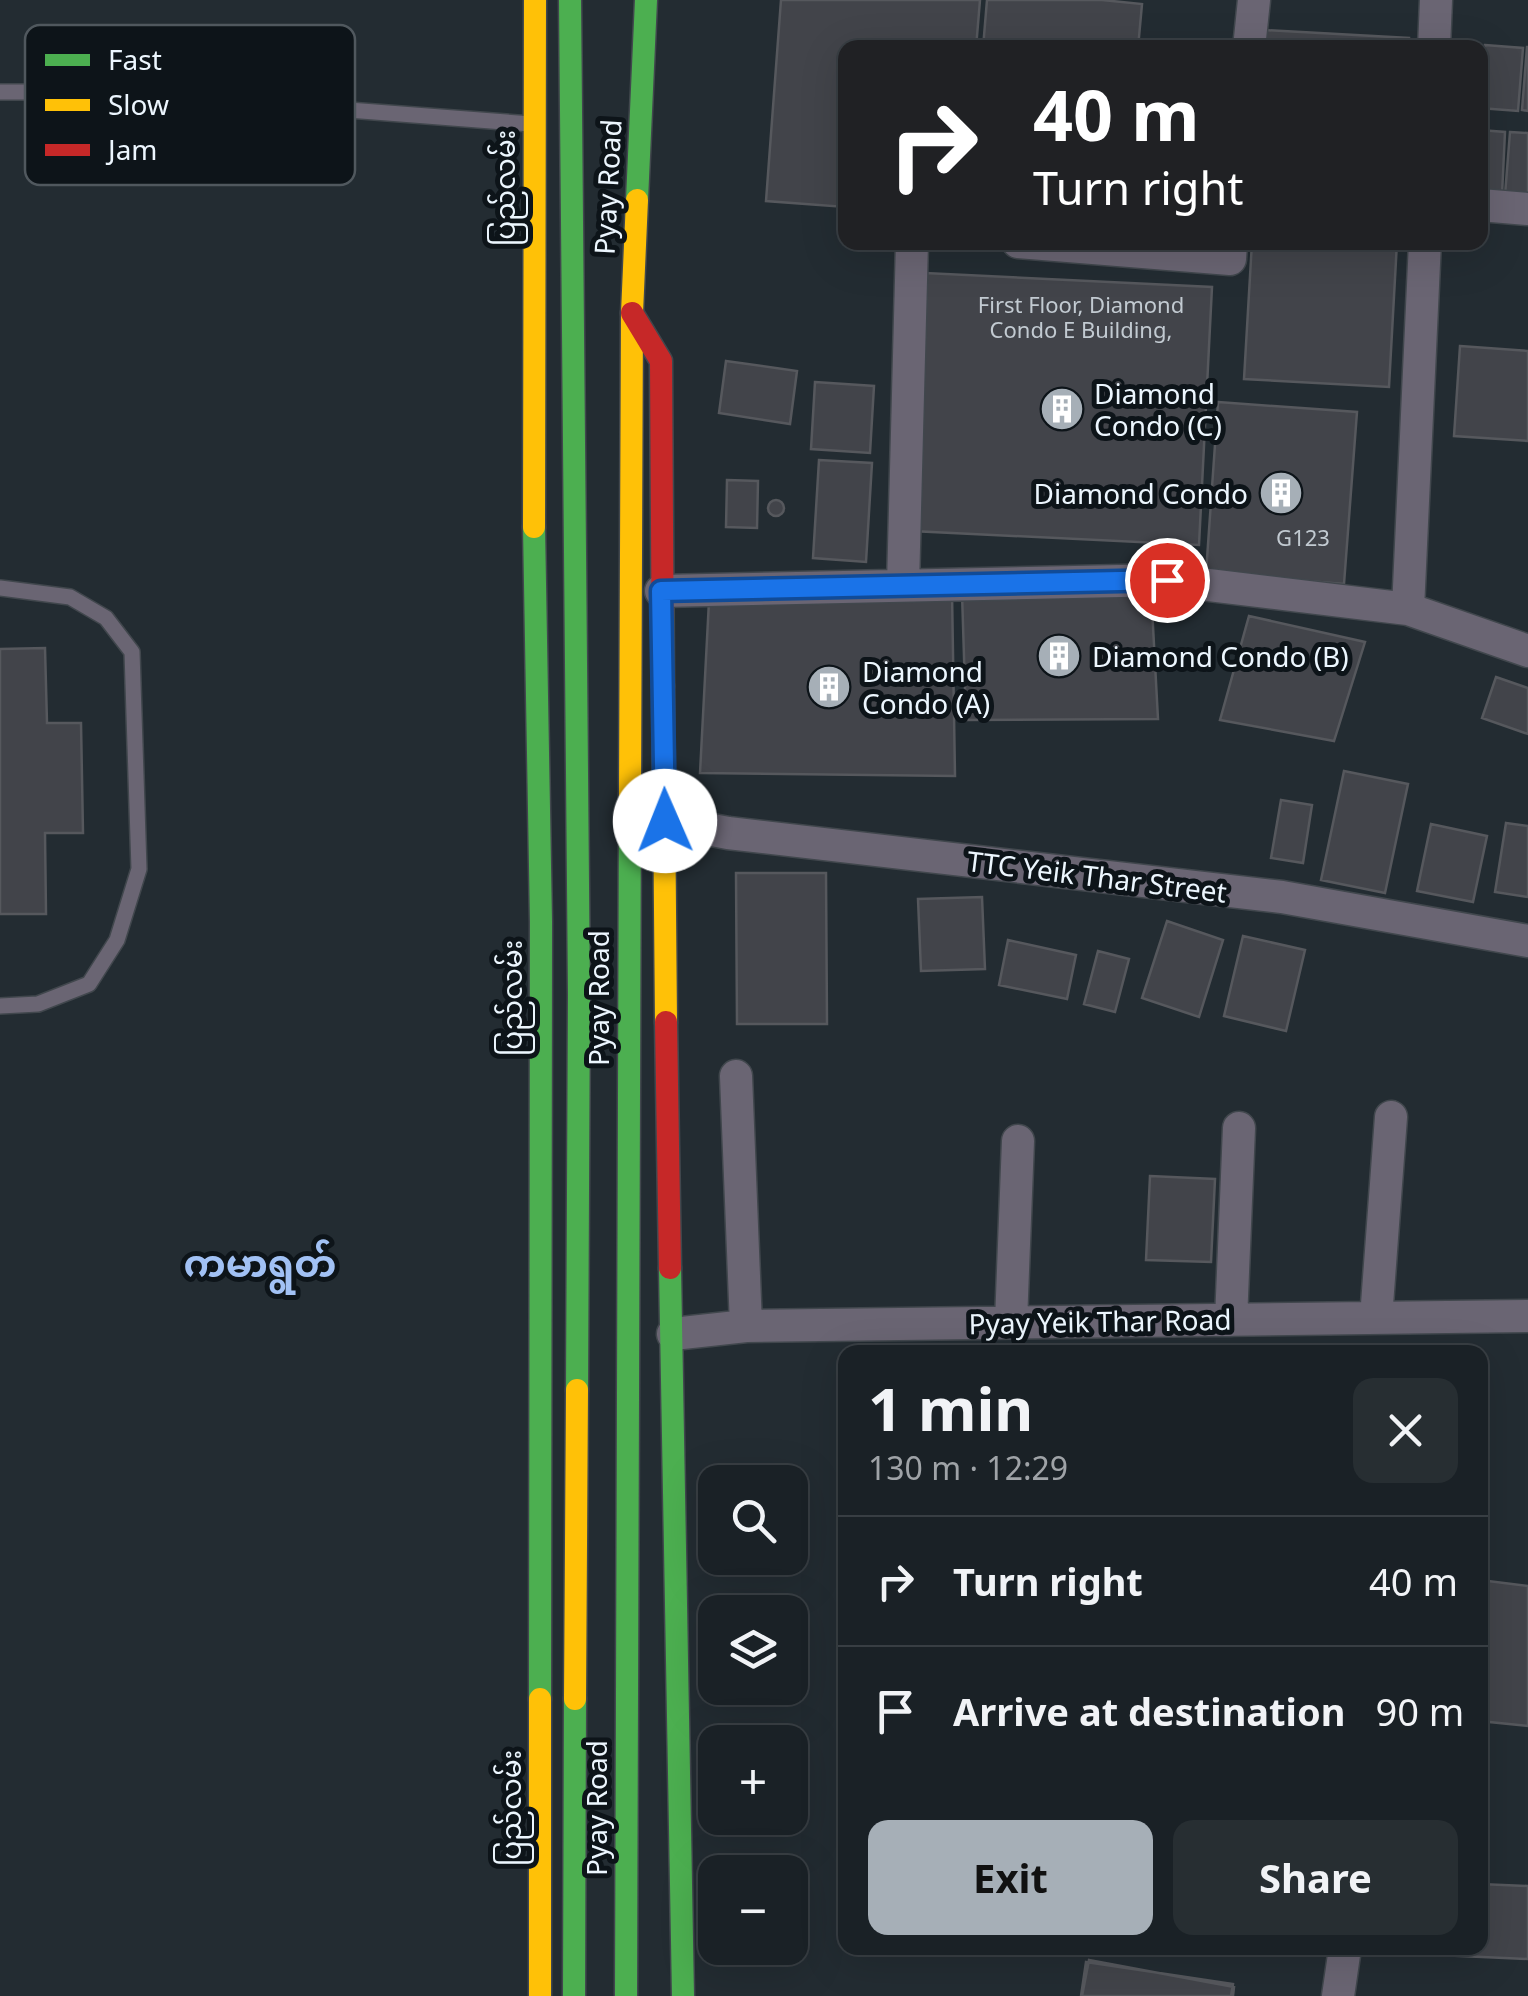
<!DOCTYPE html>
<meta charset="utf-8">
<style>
body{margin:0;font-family:"Noto Sans","Noto Sans Myanmar",sans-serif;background:#272e32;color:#f1f3f6;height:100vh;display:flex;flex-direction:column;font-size:38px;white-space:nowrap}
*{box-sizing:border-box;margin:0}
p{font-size:32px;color:#9fa3a7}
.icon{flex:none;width:55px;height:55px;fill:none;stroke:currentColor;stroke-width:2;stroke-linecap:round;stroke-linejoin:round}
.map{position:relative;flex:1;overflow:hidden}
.drawer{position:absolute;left:838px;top:1345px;width:650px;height:610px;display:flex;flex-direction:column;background:#1a2126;border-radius:20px;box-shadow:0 10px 40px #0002,0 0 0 2px #383e43}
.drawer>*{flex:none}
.top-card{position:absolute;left:838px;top:40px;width:650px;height:210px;border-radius:20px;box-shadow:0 10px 40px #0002,0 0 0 2px #383e43;background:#202124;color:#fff;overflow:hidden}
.tools{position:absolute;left:698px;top:1465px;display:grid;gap:20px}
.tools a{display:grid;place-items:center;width:110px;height:110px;border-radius:20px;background:#1a2126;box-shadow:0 10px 40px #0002,0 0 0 2px #383e43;font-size:50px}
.pin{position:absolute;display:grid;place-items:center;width:85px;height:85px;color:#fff;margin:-42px;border:5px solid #fff;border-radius:50%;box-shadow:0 2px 10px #0007}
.me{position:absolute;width:110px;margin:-55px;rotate:359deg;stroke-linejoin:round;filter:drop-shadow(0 0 8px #0008)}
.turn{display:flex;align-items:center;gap:35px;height:210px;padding:0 30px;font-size:45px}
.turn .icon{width:130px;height:130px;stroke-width:2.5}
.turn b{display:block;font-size:70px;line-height:85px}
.round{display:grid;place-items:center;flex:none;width:105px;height:105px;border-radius:20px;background:#272e32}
.summary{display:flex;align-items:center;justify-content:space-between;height:170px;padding:0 30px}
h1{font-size:60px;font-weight:700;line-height:75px}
.cta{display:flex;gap:20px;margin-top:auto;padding:20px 30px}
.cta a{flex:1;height:115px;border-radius:20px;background:#a6afb7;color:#111;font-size:40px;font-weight:700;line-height:115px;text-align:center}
.cta a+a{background:#272e32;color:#f1f3f6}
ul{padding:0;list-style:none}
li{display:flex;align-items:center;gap:30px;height:130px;padding:0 30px;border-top:2px solid #383e43}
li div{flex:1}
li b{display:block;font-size:38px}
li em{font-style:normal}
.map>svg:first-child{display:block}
</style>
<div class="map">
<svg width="1528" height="1996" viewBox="0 0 1528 1996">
<rect width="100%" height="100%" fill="#232c32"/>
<path fill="#42444a" stroke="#56585d" stroke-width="2.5" d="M781,0H980L976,48H845V207L766,201Z
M987,0H1102L1142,4L1138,48H983Z
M1264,30L1409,38L1408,48H1263Z
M1485,45L1523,48L1518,111L1480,108Z
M1527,47H1528V111L1522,110Z
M1480,130L1505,132L1502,195L1480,194Z
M1510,132L1528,133V197L1505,195Z
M1252,242H1397L1389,387L1244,379Z
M925,273L1212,287L1199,545L912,531Z
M1460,346L1528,351V441L1454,436Z
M726,361L797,371L790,424L719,413Z
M815,382L874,386L870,453L811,449Z
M1218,402L1357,412L1344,584L1206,573Z
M819,460L872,463L866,562L813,558Z
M727,480L758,481L757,528L726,527Z
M768 508a8 8 0 1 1 16 0a8 8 0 1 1-16 0Z
M1151,589L1158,719L966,720L962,593Z
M952,592L955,776L700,773L709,601Z
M1249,616L1365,642L1334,741L1220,720Z
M45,648L47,723H81L83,833H45L46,914H0V649Z
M1496,677L1528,688V734L1482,718Z
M1344,771L1408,784L1385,893L1321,880Z
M1281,800L1312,805L1303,863L1271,858Z
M1506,823L1528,826V897L1495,892Z
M1431,824L1487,836L1473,902L1417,891Z
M736,873H826L827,1024H737Z
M982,897L985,969L921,971L918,899Z
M1167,921L1223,940L1199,1017L1142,998Z
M1243,936L1305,950L1286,1031L1224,1016Z
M1008,940L1076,955L1067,999L999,985Z
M1098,951L1129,959L1115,1012L1084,1004Z
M1150,1176L1215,1179L1211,1262L1146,1260Z
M1480,1580L1528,1586V1726L1480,1721Z
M1480,1884L1528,1886V1959L1439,1955L1440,1948H1480Z
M1089,1960L1234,1987L1233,1996H1082Z
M1086,1962L1233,1984L1231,1996H1081Z"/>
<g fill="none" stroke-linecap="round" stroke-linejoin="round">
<g stroke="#41474d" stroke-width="18">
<path id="lane" d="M0,92H113L531,124
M0,588L70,597L106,618L132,652L139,869L117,940L89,984L38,1004L0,1006"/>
</g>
<g stroke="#41474d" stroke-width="35">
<path id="street" d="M1249,48L1254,0
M1434,48L1436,0
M1480,205L1528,209
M1018,242L1230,259L1231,242
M903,585L912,242
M661,591L1167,580L1408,609L1528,651
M1408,609L1425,242
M665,821L728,833L1282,897L1528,941
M736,1076L746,1326
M1376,1318L1391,1117
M1231,1320L1239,1128
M1011,1322L1018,1141
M673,1334L746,1326L1528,1316
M1338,1996L1345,1948"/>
</g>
<g stroke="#41474d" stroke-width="25">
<path id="fast" d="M570,0L579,994L577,1390
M637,200L646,0
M534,527L541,922L540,1699
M670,1268L683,1996
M574,1996L575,1699
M626,1996L630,795"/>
</g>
<g stroke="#41474d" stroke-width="25">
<path id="slow" d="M534,527L535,0
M663,686L666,1022
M630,795L632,313L637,200
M575,1699L577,1390
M540,1996V1699"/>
</g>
<g stroke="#41474d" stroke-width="25">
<path id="jam" d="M632,313L661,361L663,686
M666,1022L670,1268"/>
</g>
<use href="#lane" stroke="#6a6573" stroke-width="15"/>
<use href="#street" stroke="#6a6573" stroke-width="32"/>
<use href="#fast" stroke="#4caf50" stroke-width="22"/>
<use href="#slow" stroke="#ffc107" stroke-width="22"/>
<use href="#jam" stroke="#c62828" stroke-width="22"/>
</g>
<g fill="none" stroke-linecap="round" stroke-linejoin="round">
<g stroke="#114b97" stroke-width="25">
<path id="route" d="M665,821L661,591L1167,580"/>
</g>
<use href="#route" stroke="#1a73e8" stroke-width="18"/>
</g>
<defs>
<g id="building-disc" transform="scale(2.25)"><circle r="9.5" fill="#a6afb7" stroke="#0d1419"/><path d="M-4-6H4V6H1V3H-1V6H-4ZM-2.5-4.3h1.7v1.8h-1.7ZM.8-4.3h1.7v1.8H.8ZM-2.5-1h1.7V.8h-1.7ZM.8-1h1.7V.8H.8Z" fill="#fff"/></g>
</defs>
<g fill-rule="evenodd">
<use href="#building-disc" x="1062" y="409"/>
<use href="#building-disc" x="1281" y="493"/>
<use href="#building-disc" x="1059" y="656"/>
<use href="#building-disc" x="829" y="687"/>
</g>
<g text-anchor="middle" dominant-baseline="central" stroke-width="10" stroke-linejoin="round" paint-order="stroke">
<g font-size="22" fill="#c2cad1">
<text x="1081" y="304">First Floor, Diamond<tspan x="1081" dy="25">Condo E Building,</tspan></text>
<text x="1303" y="537">G123</text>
</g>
<g font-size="28" fill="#ecf6fe" stroke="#0d1419">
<text transform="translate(607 187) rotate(-87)">Pyay Road</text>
<text transform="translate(504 188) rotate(-90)">ပြည်လမ်း</text>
<text transform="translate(1097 876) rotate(7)">TTC Yeik Thar Street</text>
<text transform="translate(511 998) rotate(-90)">ပြည်လမ်း</text>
<text transform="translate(598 998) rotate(-90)">Pyay Road</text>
<text transform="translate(1100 1321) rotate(-1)">Pyay Yeik Thar Road</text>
<text transform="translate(510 1808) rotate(-90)">ပြည်လမ်း</text>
<text transform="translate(596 1808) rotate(-90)">Pyay Road</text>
</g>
<g font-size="28" fill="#ecf6fe" stroke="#0d1419" text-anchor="start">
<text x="1094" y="393">Diamond<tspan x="1094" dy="32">Condo (C)</tspan></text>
<text x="1248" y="493" text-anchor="end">Diamond Condo</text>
<text x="1092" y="656">Diamond Condo (B)</text>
<text x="862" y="671">Diamond<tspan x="862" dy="32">Condo (A)</tspan></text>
</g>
<g font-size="38" font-weight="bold" fill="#a1c1f4" stroke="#0d1419">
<text x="260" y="1262">ကမာရွတ်</text>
</g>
</g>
<rect x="25" y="25" width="330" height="160" rx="15" fill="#0d1419" stroke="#50585e" stroke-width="2.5"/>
<rect x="45" y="54" width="45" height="12" fill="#4caf50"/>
<rect x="45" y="99" width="45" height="12" fill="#ffc107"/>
<rect x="45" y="144" width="45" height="12" fill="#c62828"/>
<g font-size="28" fill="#ecf6fe">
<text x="108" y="70">Fast</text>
<text x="108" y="115">Slow</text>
<text x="108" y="160">Jam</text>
</g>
</svg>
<div class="tools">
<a><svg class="icon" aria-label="search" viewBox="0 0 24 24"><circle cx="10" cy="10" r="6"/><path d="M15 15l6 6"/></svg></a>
<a><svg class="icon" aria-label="layers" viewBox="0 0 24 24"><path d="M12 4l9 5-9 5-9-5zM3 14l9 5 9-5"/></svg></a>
<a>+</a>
<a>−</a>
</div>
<div class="pin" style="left:1167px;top:580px;background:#d93025"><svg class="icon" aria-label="arrive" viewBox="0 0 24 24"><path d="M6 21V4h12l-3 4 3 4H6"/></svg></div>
<svg class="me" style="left:665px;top:821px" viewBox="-20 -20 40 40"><circle r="19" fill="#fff"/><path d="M0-13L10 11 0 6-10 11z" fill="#1a73e8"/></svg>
<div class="top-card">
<div class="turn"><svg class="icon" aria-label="right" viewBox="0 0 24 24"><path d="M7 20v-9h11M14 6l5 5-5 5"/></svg><div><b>40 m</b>Turn right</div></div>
</div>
<section class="drawer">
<div class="summary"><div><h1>1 min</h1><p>130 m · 12:29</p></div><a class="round"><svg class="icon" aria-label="close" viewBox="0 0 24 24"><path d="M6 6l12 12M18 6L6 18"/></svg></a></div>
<ul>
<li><svg class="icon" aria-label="right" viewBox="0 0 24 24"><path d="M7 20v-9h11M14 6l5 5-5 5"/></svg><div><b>Turn right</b></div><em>40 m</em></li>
<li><svg class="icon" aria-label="arrive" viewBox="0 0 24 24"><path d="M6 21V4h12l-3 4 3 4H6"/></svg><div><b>Arrive at destination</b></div><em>90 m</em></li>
</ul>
<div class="cta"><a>Exit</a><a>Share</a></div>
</section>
</div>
